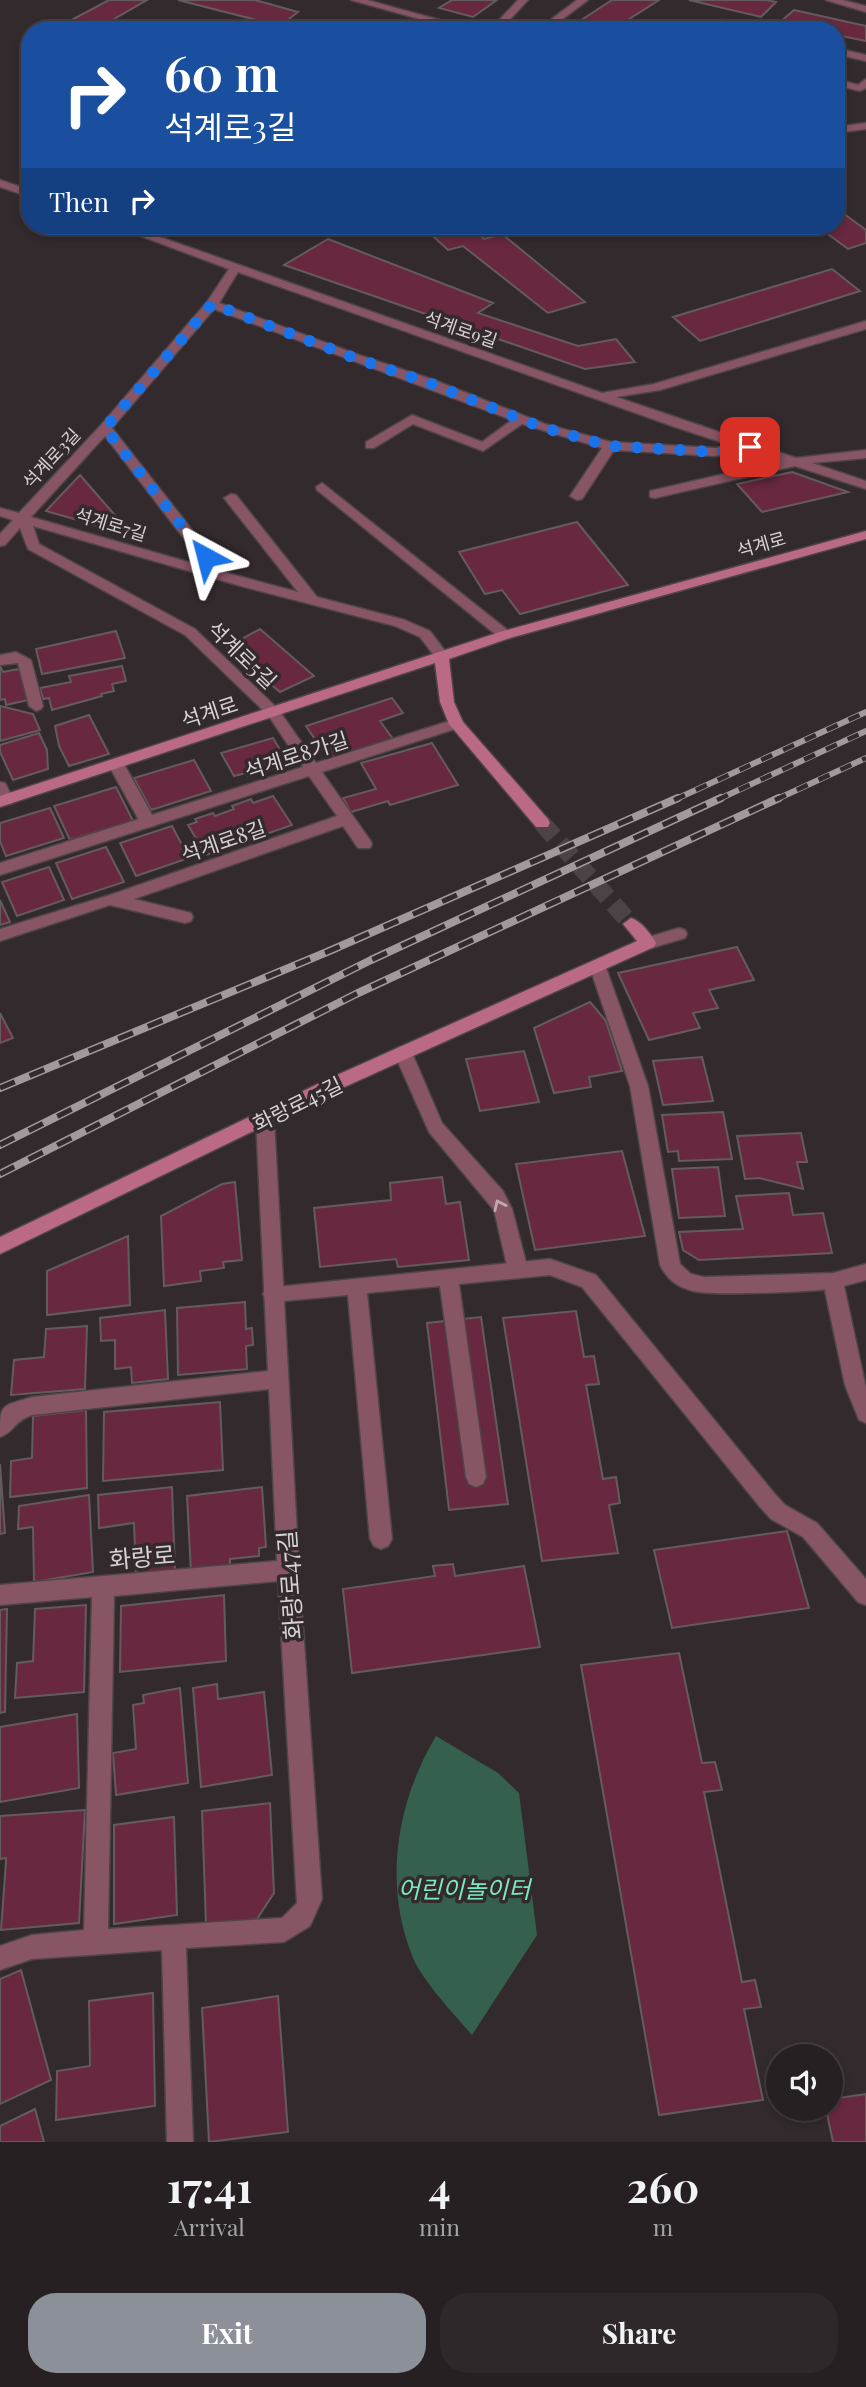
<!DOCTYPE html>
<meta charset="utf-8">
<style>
body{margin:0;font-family:"Playfair Display","Noto Sans KR",serif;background:#2e282a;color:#f1f3f6;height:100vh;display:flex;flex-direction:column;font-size:26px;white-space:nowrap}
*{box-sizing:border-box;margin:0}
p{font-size:23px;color:#a4a3a5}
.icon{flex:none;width:38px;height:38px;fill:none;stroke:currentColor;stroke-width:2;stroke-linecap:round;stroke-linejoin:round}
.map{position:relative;height:2142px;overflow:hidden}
.drawer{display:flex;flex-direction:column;background:#262022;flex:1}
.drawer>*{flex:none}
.guide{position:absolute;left:21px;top:21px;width:824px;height:214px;border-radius:28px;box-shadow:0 4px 10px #0003,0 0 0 2px #423e40;background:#1a4fa0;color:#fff;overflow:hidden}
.fabs{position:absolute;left:766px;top:2044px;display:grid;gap:14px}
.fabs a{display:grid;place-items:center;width:77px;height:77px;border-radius:50%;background:#262022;box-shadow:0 4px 10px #0003,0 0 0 2px #423e40;font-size:35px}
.pin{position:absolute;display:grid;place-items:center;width:60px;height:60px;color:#fff;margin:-30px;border-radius:14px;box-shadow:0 4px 10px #0006}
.me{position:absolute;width:77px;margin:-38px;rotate:322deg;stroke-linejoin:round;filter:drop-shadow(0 0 5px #0008)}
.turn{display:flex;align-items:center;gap:24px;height:147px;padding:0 28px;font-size:32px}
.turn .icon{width:91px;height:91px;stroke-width:2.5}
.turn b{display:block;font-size:49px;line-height:60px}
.then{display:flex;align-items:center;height:66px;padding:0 28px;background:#0003;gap:14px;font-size:26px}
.eta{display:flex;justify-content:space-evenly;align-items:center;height:119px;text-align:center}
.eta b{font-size:42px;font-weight:700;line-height:49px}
.action{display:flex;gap:14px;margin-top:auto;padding:14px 28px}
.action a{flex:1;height:80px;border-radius:28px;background:#8c9099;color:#fff;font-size:28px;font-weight:700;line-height:80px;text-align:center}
.action a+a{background:#2e282a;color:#f1f3f6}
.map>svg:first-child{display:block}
</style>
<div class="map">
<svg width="866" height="2142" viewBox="0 0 866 2142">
<rect width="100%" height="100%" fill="#332a2d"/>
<path fill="#34604d" d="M436,1736L498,1773L519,1793L537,1935L472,2035C454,2014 424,1983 413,1958C383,1885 396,1803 436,1736Z"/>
<path fill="#682840" stroke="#645b5d" stroke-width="2" d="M109,0H147L95,30H73L62,25Z
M178,0H255L298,12L280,26Z
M452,0H497L473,17L439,8Z
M612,0H659L612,30H566Z
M689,0H767L776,2L761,17Z
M794,10L866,26V41L836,35V30H812L779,23Z
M328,22L357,30H315Z
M836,208L866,230V243L848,249L817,226H836Z
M422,226H469L484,239L502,234L585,302L548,313L463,246L448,250Z
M328,239L493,303L478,313L578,346L616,339L635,362L585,369L284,265Z
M832,269L860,291L700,341L673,317Z
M792,472L848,492L762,512L737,484Z
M80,475L133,536L46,511Z
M577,522L628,585L520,614L502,590L485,594L459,552Z
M260,629L314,676L280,692L227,647Z
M116,631L125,658L42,674L36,649Z
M0,666L3,672L19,669L28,700L6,705L5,699L0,700Z
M122,666L126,681L112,684L114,691L101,694L102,696L52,710L49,698L43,699L40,688L71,682L69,676Z
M392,698L403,713L380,721L393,739L329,760L306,726Z
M0,706L33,714L40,730L0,741Z
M89,715L109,754L69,766L59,746L55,726Z
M39,733L47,750L48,769L13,780L0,752V745Z
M273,738L284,756L269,760L274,768L248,776L246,773L234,776L221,753Z
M432,743L458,785L390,805L388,801L351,812L343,798L376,789L361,763Z
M194,760L211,791L151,810L134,778Z
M116,787L133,821L70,840L54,806Z
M273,796L292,825L206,855L188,825L197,822L195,819L213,813L215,816L234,809L232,806L251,799L253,803Z
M50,808L64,838L6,856L0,841V823Z
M172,826L189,858L136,876L120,843Z
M106,847L124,882L72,899L56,863Z
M49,867L64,900L17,916L2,882Z
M0,900L10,922L0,925Z
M737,947L754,980L709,990L718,1008L693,1013L700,1028L649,1040L618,973Z
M590,1002L606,1021L622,1071L589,1077L591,1087L554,1093L534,1028Z
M0,1013L13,1038L0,1043Z
M524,1051L539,1102L480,1111L466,1059Z
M702,1057L713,1101L663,1105L653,1061Z
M723,1112L732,1159L679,1161L678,1151L668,1152L662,1115Z
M801,1133L807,1162H797L803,1189L759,1178L745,1179L737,1136Z
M622,1151L645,1236L535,1250L516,1164Z
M718,1167L725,1216L679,1218L672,1169Z
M442,1177L446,1204L460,1202L469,1260L398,1267L396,1259L320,1267L314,1208L391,1200L390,1183Z
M235,1182L242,1260L223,1262L224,1268L200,1271L201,1281L164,1286L161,1216L222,1184Z
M789,1193L793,1215L823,1213L832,1253L699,1260L683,1250L679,1232L743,1229L736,1196Z
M128,1236L130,1305L47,1315V1271Z
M245,1302L246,1329L252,1328L253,1345L246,1346L247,1369L178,1375L177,1308Z
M165,1310L168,1379L132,1383L131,1367L115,1369V1340L101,1341L100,1318Z
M576,1311L584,1357L594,1356L599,1384L586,1385L603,1479L616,1477L620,1503L609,1505L618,1553L542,1561L503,1318Z
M481,1317L508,1504L449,1510L427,1323Z
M87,1326L85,1389L11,1395L14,1360L44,1357L46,1329Z
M220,1402L223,1470L103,1481L104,1412Z
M86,1410L87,1488L10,1497L11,1461L32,1458L33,1416Z
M0,1464L5,1533L0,1534Z
M172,1487L175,1571L136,1576L134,1523L99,1528L98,1495Z
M262,1487L266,1547L259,1548V1556L230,1559V1567L191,1573L187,1496Z
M89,1495L93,1572L34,1582L33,1527L18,1529L19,1506Z
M787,1531L809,1608L672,1628L654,1550Z
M453,1564L455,1576L524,1566L540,1647L352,1673L343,1589L435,1576L433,1566Z
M224,1595L226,1661L120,1672L121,1606Z
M86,1605L84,1692L15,1698L17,1663L33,1661L35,1609Z
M7,1609L5,1712L0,1713V1610Z
M679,1653L702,1763L715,1762L722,1790L704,1792L742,1982L755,1980L761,2007L744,2009L763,2100L659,2115L581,1665Z
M217,1684L218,1699L264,1692L272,1775L201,1787L193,1688Z
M180,1688L188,1783L116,1795L113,1753L136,1749L133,1705L144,1703L143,1695Z
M77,1714L79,1788L0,1802V1727Z
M270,1803L274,1893L257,1919L206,1925L202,1811Z
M85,1810L79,1923L1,1930L6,1862V1858L0,1859V1816Z
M174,1817L177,1915L114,1924V1825Z
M21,1970L51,2080L0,2104V1979Z
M153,1993L155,2106L56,2120L57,2071L90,2066L89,2001Z
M278,1996L288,2132L209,2142L202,2008Z
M866,2094V2142H833L826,2109H831V2099Z
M35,2109L44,2142H0V2126Z"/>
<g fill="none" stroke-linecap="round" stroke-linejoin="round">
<path stroke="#4c4346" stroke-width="18" stroke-dasharray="18 9" stroke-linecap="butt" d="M542,823L631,924"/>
<g stroke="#4d4548" stroke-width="3">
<path id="lane" d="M577,0H588L548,30H537Z
M826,0H842L866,6V12Z
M722,20L753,28L755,30L724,26L721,30H710Z
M836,48L866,55V61L836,54Z
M836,79L858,85L866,79V88L860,91L836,85Z
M866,123V129L836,133V127Z
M116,759L124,764L156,822L154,826L148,827L140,822L108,764Z
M0,782L5,783L14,800L11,804L0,803Z
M550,1259L596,1275L774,1493L785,1505L817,1523L866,1579V1605L858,1602L803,1537L771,1519L760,1507L582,1287L550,1275L459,1284L486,1477L483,1484L476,1487L469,1484L466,1477L440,1286L367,1293L392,1539L388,1546L381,1549L374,1546L370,1539L348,1295L273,1302L266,1300L263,1294L266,1288Z
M866,1264V1280L844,1286L866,1388V1423L859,1420L845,1385L823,1281L826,1275Z"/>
</g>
<g stroke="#4d4548" stroke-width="3">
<path id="street" d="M351,0H367L476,30H459Z
M518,0H528L500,30H490Z
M0,180L30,190V197L0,187Z
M114,226H129L602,393L654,384L866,321V329L660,390L616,397L796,458L866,450V458L812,463L866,481V489L795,466L655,498L650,497V491L780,461L748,451L715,456L614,450L582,499L577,500L570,496L602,448L522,424L483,451L413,424L374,448H366V442L412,415L482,442L512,420L214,309L112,428L211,554L216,570L298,592L224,498L231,494L236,495L317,597L405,620L430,631L448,655L446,658H436L420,637L395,626L241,586L33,526L39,544L195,629L278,709L316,763L456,719L463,724L461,727L322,772L370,840L372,844L370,848H358L343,826L134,899L191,913L193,917L191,921L185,923L110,905L0,941V929L113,894L337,816L309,776L0,875V863L303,767L268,715L185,635L28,549L20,528L5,545L0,546V534L13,520L0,516V508L19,513L101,425L207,302L229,269ZM238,272L678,428L733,446L715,448L611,442L545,424L434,380L356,354L219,303ZM105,436L199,558L202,566L31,517Z
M322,483L510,632V638H500L317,490L316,487Z
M16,652L31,660L43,706L41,709L36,711L29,706L18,663L0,665V655Z
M679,928L685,930L687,934L685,938L648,949L640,943L642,939Z
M597,959L605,965L648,1086L680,1264L691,1274L704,1277L833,1273L840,1275L843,1281L840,1287C824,1292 709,1296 693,1291C677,1287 668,1280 660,1265L630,1086L589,965Z
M403,1046L409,1048L412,1053L442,1123L503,1191L512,1209L528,1270L525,1276L518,1278L511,1276L508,1270L494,1210L429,1132L394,1053L397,1048Z
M265,1112L271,1114L274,1119L299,1570L322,1899L310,1926L284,1942L186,1948L193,2142H167L162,1950L32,1959L0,1970V1946L32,1935L84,1930L92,1597L0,1605V1585L277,1561L269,1389L32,1415C14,1421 14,1432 0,1437C0,1403 0,1407 32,1397L268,1371L256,1119L259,1114ZM278,1581L297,1903L282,1918L108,1929L114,1596Z"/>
</g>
<g stroke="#4d4548" stroke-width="3">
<path id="secondary" d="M866,531V539L510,638L449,659L454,702L463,722L548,819L550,823L548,827H536L449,724L440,702L435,663L0,807V796L500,632Z
M631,918C641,921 651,934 656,943L654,947L340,1089L0,1254V1237L328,1079L637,941L623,924Z"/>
</g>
<use href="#lane" fill="#885565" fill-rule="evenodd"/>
<use href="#street" fill="#885565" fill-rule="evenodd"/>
<use href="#secondary" fill="#ba6a85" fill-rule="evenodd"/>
<g stroke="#a19a9d" stroke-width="6">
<path id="rail-far1" d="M674,800L866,712
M717,800L866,731
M775,800L866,758"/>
</g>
<g stroke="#a19a9d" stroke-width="8">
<path id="rail" d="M0,1088L327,952L678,798
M0,1145L371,960L721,798
M0,1174L356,994L779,798"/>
</g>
<use href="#rail-far1" stroke="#332a2d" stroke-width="4.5" stroke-dasharray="12" stroke-linecap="butt"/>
<use href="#rail" stroke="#332a2d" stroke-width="5" stroke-dasharray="16" stroke-linecap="butt"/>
</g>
<defs><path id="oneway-chevron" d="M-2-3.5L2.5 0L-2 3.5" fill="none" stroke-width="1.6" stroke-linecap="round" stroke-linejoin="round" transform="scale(1.75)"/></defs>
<use stroke="#bfacb2" href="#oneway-chevron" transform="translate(499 1205) rotate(-115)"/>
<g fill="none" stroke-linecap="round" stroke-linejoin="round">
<path stroke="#1a73e8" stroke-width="12" stroke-dasharray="0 21.6" d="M206,557L105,428L212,304L352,357L429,383L541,427L610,446L715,452L750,447"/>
</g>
<g text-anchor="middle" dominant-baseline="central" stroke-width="7" stroke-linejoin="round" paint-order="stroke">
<g font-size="18" fill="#d7d1d3" stroke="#332a2d">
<text transform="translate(461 329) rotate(19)">석계로9길</text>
<text transform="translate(51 458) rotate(-47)">석계로3길</text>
<text transform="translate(111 524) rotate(17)">석계로7길</text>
<text transform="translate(761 544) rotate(-16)">석계로</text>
</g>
<g font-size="21" fill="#d7d1d3" stroke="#332a2d">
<text transform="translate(243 654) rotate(44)">석계로5길</text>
<text transform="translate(209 711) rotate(-18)">석계로</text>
<text transform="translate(296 754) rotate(-18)">석계로8가길</text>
<text transform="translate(223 840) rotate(-19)">석계로8길</text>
<text transform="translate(297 1103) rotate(-26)">화랑로45길</text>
</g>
<g font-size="24" fill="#d7d1d3" stroke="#332a2d">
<text transform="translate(142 1556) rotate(-5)">화랑로</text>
<text transform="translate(289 1585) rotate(-94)">화랑로47길</text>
</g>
<g font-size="24" font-style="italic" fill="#79ecbd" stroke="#332a2d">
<text x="464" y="1888">어린이놀이터</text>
</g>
</g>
</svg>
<div class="fabs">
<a><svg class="icon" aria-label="sound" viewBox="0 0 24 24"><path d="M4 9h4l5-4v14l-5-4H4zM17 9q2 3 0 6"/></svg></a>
</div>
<div class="pin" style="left:750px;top:447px;background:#d93025"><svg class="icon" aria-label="arrive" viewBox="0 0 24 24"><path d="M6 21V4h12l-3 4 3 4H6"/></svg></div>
<svg class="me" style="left:206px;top:557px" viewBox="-20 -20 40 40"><path d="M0-17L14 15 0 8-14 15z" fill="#1a73e8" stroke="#fff" stroke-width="4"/></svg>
<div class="guide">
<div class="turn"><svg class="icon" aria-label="right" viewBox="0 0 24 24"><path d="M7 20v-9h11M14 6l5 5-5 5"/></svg><div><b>60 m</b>석계로3길</div></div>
<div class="then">Then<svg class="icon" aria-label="right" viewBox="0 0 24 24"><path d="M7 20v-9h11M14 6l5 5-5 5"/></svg></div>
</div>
</div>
<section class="drawer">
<div class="eta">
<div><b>17:41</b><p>Arrival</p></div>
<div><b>4</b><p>min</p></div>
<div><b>260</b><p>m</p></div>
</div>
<div class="action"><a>Exit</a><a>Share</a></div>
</section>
